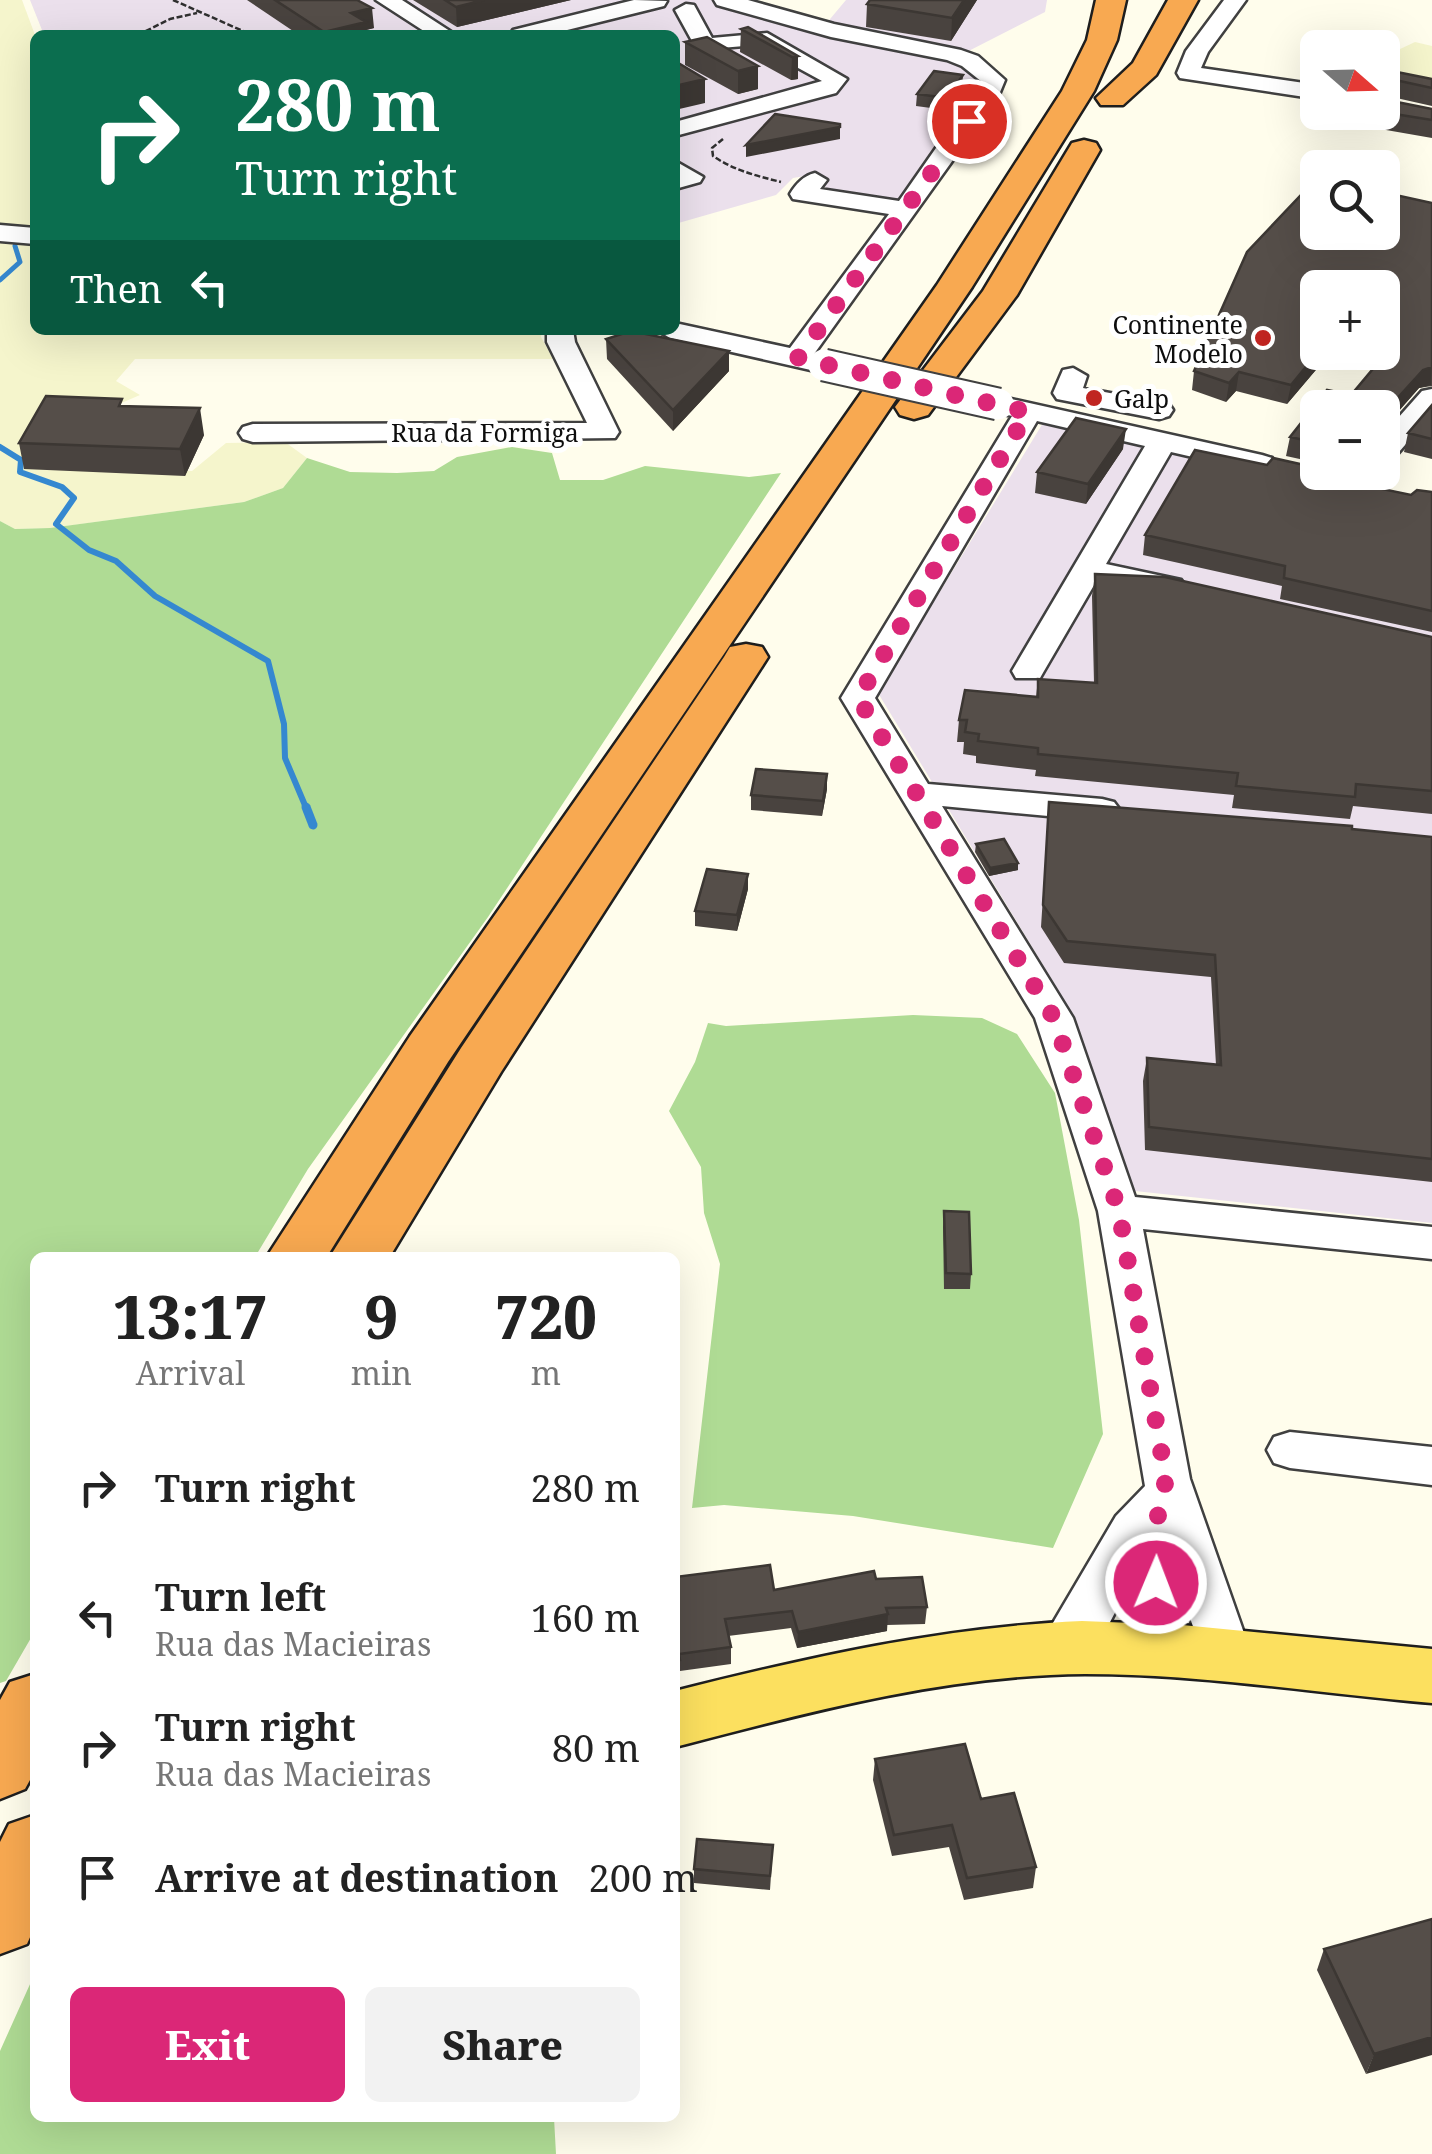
<!DOCTYPE html>
<meta charset="utf-8">
<style>
body{margin:0;font-family:"Noto Serif",serif;background:#f2f2f2;color:#222;height:100vh;display:flex;flex-direction:column;font-size:38px;white-space:nowrap}
*{box-sizing:border-box;margin:0}
p{font-size:32px;color:#767676}
.icon{flex:none;width:55px;height:55px;fill:none;stroke:currentColor;stroke-width:2;stroke-linecap:round;stroke-linejoin:round}
.map{position:relative;flex:1;overflow:hidden}
.panel{position:absolute;left:30px;top:1252px;width:650px;height:870px;display:flex;flex-direction:column;background:#fff;border-radius:15px;box-shadow:0 10px 40px #0002}
.panel>*{flex:none}
.guide{position:absolute;left:30px;top:30px;width:650px;height:305px;border-radius:15px;box-shadow:0 10px 40px #0002;background:#0b6e4f;color:#fff;overflow:hidden}
.needle{width:65px;rotate:110deg}
.buttons{position:absolute;left:1300px;top:30px;display:grid;gap:20px}
.buttons a{display:grid;place-items:center;width:100px;height:100px;border-radius:15px;background:#fff;box-shadow:0 10px 40px #0002;font-size:50px}
.pin{position:absolute;display:grid;place-items:center;width:85px;height:85px;color:#fff;margin:-42px;border:5px solid #fff;border-radius:50%;box-shadow:0 2px 10px #0007}
.me{position:absolute;width:110px;margin:-55px;rotate:1deg;stroke-linejoin:round;filter:drop-shadow(0 0 8px #0008)}
.turn{display:flex;align-items:center;gap:35px;height:210px;padding:0 40px;font-size:45px}
.turn .icon{width:130px;height:130px;stroke-width:2.5}
.turn b{display:block;font-size:70px;line-height:85px}
.then{display:flex;align-items:center;height:95px;padding:0 40px;background:#0003;gap:20px;font-size:38px}
.eta{display:flex;justify-content:space-evenly;align-items:center;height:170px;text-align:center}
.eta b{font-size:60px;font-weight:800;line-height:70px}
.primary-button{display:flex;gap:20px;margin-top:auto;padding:20px 40px}
.primary-button a{flex:1;height:115px;border-radius:15px;background:#db2777;color:#fff;font-size:40px;font-weight:800;line-height:115px;text-align:center}
.primary-button a+a{background:#f2f2f2;color:#222}
ul{padding:0;list-style:none}
li{display:flex;align-items:center;gap:30px;height:130px;padding:0 40px}
li div{flex:1}
li b{display:block;font-size:38px}
li em{font-style:normal}
.map>svg:first-child{display:block}
</style>
<div class="map">
<svg width="1432" height="2154" viewBox="0 0 1432 2154">
<rect width="100%" height="100%" fill="#fffdec"/>
<path fill="#ebe0ec" d="M30,0H738L820,31L846,0H1047L1045,12L951,60L972,70L980,80L896,202L830,194L824,185L826,180L805,176L793,178L776,195L675,224V35H44Z
M1043,423L1432,506V1223L1135,1191L1074,1016L878,693Z"/>
<path fill="#f5f5cc" d="M0,0H22L35,35V330H542L541,337L553,359H135L116,381L140,395L96,414L51,416L28,464L192,471L226,443L285,442L307,458L283,488L244,502L51,528L15,529L0,521Z
M1415,42L1432,46V86L1383,74V57Z"/>
<path fill="#afdb94" d="M512,447L552,453L560,480H603L645,466L749,477L781,473L488,917L308,1169L255,1257L35,1258V1631L6,1681L0,1683V521L15,529L50,528L244,502L283,488L307,458L350,472L397,473L434,471L457,457Z
M913,1015L982,1018L1017,1034L1055,1093L1079,1220L1103,1434L1053,1548L853,1516L724,1505L692,1508L720,1264L704,1213L701,1167L669,1111L695,1062L708,1023L726,1026Z
M35,1973V2118H554L556,2154H0V2051Z"/>
<g fill="none" stroke-linecap="round" stroke-linejoin="round">
<path stroke="#3588d0" stroke-width="5" d="M0,280L20,262L15,246"/>
<path stroke="#3588d0" stroke-width="6" d="M0,447L21,460L20,472L62,487L74,498L56,524L89,550L116,561L155,596L268,661L284,724L285,758L307,810"/>
<path stroke="#3588d0" stroke-width="9" d="M306,807L313,825"/>
<g stroke="#404040" stroke-width="5">
<path id="minor" d="M376,0H402L456,35H430Z
M634,0L667,1L664,6L547,35H510L513,30Z
M714,0H748L834,24L961,50L978,56L1005,80L998,97L814,354L834,359L838,365L834,371L824,373L670,338L657,330H675V323L790,348L889,214L793,199L790,194C796,184 803,176 815,173L827,180L820,189L899,201L982,82L962,66L947,60L831,37L717,5Z
M1224,0H1246L1208,52L1201,68L1318,85V99L1180,78L1177,73L1186,51Z
M686,4L694,5L712,38L767,33L847,79L836,93L675,136V122L822,81L756,45L697,50L675,10Z
M675,161L703,177L700,182L675,189Z
M0,225L35,228V244L0,241Z
M547,330H573L575,342L619,432L615,438L253,442L243,439L239,433L243,427L253,424L587,423L547,342Z
M1073,368L1087,376L1083,388L1169,404L1173,410L1169,416L1159,419L1057,399L1053,393L1063,370Z
M1432,389V414L1392,460L1382,463V436L1422,391Z
M1002,397L1262,455L1272,458L1277,464L1272,470L1262,473L1171,452L1106,564L1181,580L1186,587L1181,594L1170,596L1097,580L1044,671L1040,678H1016L1012,671L1145,446L1037,421L875,698L928,784L1102,799L1114,802L1120,810L1114,818L1102,821L942,806L1073,1018L1135,1197L1432,1227V1259L1143,1229L1190,1479L1252,1656L1245,1671L1227,1677L1209,1671L1181,1593L1185,1649L1178,1664L1160,1670L1142,1664L1135,1649L1131,1579C1113,1614 1091,1682 1044,1665L1037,1650L1116,1516L1145,1486L1098,1211L1035,1018L841,698L1012,416L992,411L988,405L992,399Z
M1290,1432L1432,1447V1485L1290,1468L1274,1463L1267,1450L1274,1437Z"/>
</g>
<g stroke="#1e1e1e" stroke-width="5">
<path id="major" d="M1082,1621L1182,1625L1432,1649V1703C1316,1693 1201,1674 1085,1674C945,1675 809,1712 675,1747V1691C810,1657 943,1627 1082,1621Z"/>
</g>
<g stroke="#1e1e1e" stroke-width="5">
<path id="highway" d="M1096,0H1126L1117,40L1094,91L972,287L448,1062L326,1258H266L410,1036L937,285L1062,91L1087,40Z
M1168,0H1198L1156,75L1123,105H1101L1096,98L1133,63Z
M1084,140L1096,143L1100,150L1017,295L928,415L914,419L900,415L895,407L983,291L1072,143Z
M746,644L762,647L768,657L501,1072L389,1258H329L461,1048L724,657L730,647Z
M35,1674V1771L25,1789L0,1799V1700L10,1682Z
M35,1815V1926L27,1944L0,1954V1842L9,1824Z"/>
</g>
<path stroke="#2f2f2f" stroke-width="2.5" stroke-dasharray="6 2.5" stroke-linecap="butt" d="M173,0L252,35
M138,35L170,19L197,13
M723,139L712,148L713,156C733,170 757,176 781,182"/>
<use href="#minor" fill="#fff" fill-rule="evenodd"/>
<use href="#major" fill="#fce05f" fill-rule="evenodd"/>
<use href="#highway" fill="#f8a951" fill-rule="evenodd"/>
<g stroke="#404040" stroke-width="35" stroke-linecap="butt">
<path id="minor-bridge" d="M824,365L998,404"/>
</g>
<use href="#minor-bridge" stroke="#fff" stroke-width="31"/>
</g>
<path fill="#49433f" fill-rule="evenodd" d="M247,0H357L374,28L366,30L367,35H299Z
M413,0H571L457,27Z
M870,0H977L951,41L866,27L867,4Z
M741,29L798,56V79L791,80L740,52Z
M707,37L758,89L738,94L685,65V42Z
M1382,69L1432,79V106L1383,95Z
M1318,85V112H1382V99L1432,109V138L1300,115L1303,97Z
M962,87L946,110L916,106L917,94Z
M1317,178L1318,232H1382V192L1432,203V386L1419,388L1382,430V408H1318V463L1286,456L1290,437L1327,390L1351,395L1373,368L1326,358L1287,404L1236,391L1226,402L1192,390L1194,371L1247,252ZM1318,288H1382V352H1318Z
M606,339L729,371L673,431L607,359Z
M1432,405V459L1404,452L1408,433Z
M124,406L204,435L185,476L24,469L19,443Z
M1123,449L1086,504L1035,493L1037,472Z
M1267,465L1334,472L1333,479L1411,495L1432,492V632L1280,599L1282,586L1143,555L1145,535Z
M1095,574L1432,637V814L1353,806L1350,819L1232,808L1234,795L1035,776L1036,770L976,763V756L963,754L964,742H957L959,720L1036,697L1038,679L1094,683L1092,596Z
M827,789L822,816L751,810V795Z
M1049,802L1432,837V1182L1145,1150L1143,1081L1147,1058L1216,1065L1211,977L1064,963L1041,927Z
M976,844L1018,863V870L989,876L975,852Z
M748,874V889L737,931L695,926V911Z
M944,1211L971,1274L970,1289H944L943,1227Z
M675,1577L774,1590L876,1579L927,1607L925,1624L887,1625V1631L797,1648L791,1628L728,1636L731,1647V1664L680,1671V1677L675,1678Z
M875,1759L981,1799L1036,1867L1033,1888L964,1900L949,1847L892,1856L873,1780Z
M773,1845L770,1890L694,1883V1869Z
M1432,1919L1366,2074L1317,1970L1324,1949Z"/>
<path fill="#3c3733" d="M484,0H571L457,27L456,7Z
M964,0H977L951,41L952,18Z
M372,8L374,28L366,30L367,35H324V32L351,13Z
M798,56V79L791,80L792,57Z
M758,66V89L738,94V71Z
M963,75L962,87L946,110L947,98Z
M705,79V103L675,110V86Z
M840,127V139L746,157V145Z
M729,351V371L673,431V410Z
M1318,352H1327L1326,358L1287,404L1291,385Z
M1432,367L1431,385L1419,388L1382,430L1383,414L1423,370Z
M1239,372L1236,391L1226,402L1229,383Z
M200,408L204,435L185,476L180,449Z
M1126,429L1123,449L1086,504L1088,484Z
M827,774V789L822,816L823,801Z
M1018,863V870L989,876L990,868Z
M748,874V889L737,931V915Z
M888,1614L887,1631L797,1648L798,1632Z
M1432,2037V2055L1366,2074L1374,2054Z"/>
<path fill="#554e49" stroke="#3c3733" stroke-width="2.5" d="M275,0H357L372,8L351,13L366,22L324,32Z
M445,0H484L456,7Z
M870,0H964L952,18L867,4Z
M748,27L798,56L792,57L741,29Z
M707,37L758,66L738,71L685,42Z
M675,61L705,79L675,86Z
M1382,69L1432,79V88L1386,78L1382,87Z
M934,71L963,75L947,98L917,94Z
M1315,85H1318V100L1303,97Z
M1382,99L1432,109V120L1382,112Z
M775,114L840,124V127L746,145Z
M1317,178L1318,232H1382V192L1432,203V367L1423,370L1383,414L1382,422V408H1318V443L1290,437L1327,390L1351,395L1387,352L1382,351V288H1318V352L1291,385L1239,372L1229,383L1194,371L1247,252Z
M631,331L729,351L673,410L606,339Z
M46,396L122,399L119,406L200,408L180,449L19,443Z
M1432,405V439L1408,433Z
M1076,418L1126,429L1088,484L1037,472Z
M1195,450L1267,465L1273,458L1318,468V472H1333L1329,478L1411,495L1417,490L1432,492V611L1284,578L1285,566L1145,535Z
M1095,574L1165,577L1432,637V791L1356,784L1355,797L1236,786L1238,773L1038,754V748L978,741L979,734L965,732L967,720H959L965,690L1038,697V679L1097,683Z
M756,769L827,774L823,801L751,795Z
M1049,802L1352,826V829L1432,837V1159L1149,1127L1147,1058L1221,1065L1215,955L1067,941L1043,905Z
M1004,839L1018,863L990,868L976,844Z
M707,869L748,874L737,915L695,911Z
M944,1211L969,1212L971,1274L946,1273Z
M770,1565L774,1590L874,1571L876,1579L922,1577L927,1607L886,1608L888,1614L798,1632L792,1611L725,1619L731,1647L679,1654L680,1660L675,1661V1577Z
M965,1744L981,1799L1014,1793L1036,1867L967,1878L952,1825L894,1835L875,1759Z
M697,1839L773,1845L770,1876L694,1869Z
M1432,1919V2037L1374,2054L1324,1949Z"/>
<g fill="none" stroke-linecap="round" stroke-linejoin="round">
<path stroke="#db2777" stroke-width="18" stroke-dasharray="0 32.4" d="M969,121L798,358L1028,412L858,698L1054,1018L1119,1211L1166,1479L1157,1520L1156,1583"/>
</g>
<g fill="#c02521" stroke="#fff" stroke-width="4">
<circle cx="1263" cy="338" r="10"/>
<circle cx="1094" cy="398" r="10"/>
</g>
<g text-anchor="middle" dominant-baseline="central" stroke-width="10" stroke-linejoin="round" paint-order="stroke">
<g font-size="25" fill="#0d0d0d" stroke="#fff" text-anchor="end">
<text x="1243" y="324">Continente<tspan x="1243" dy="29">Modelo</tspan></text>
<text x="1114" y="398" text-anchor="start">Galp</text>
</g>
<g font-size="25" fill="#0d0d0d" stroke="#fff">
<text x="485" y="432">Rua da Formiga</text>
</g>
</g>
</svg>
<div class="buttons">
<a><svg class="needle" viewBox="-14 -14 28 28"><path d="M0-13l5 13h-10z" fill="#e53935"/><path d="M0 13l5-13h-10z" fill="#767676"/></svg></a>
<a><svg class="icon" aria-label="search" viewBox="0 0 24 24"><circle cx="10" cy="10" r="6"/><path d="M15 15l6 6"/></svg></a>
<a>+</a>
<a>−</a>
</div>
<div class="pin" style="left:969px;top:121px;background:#d93025"><svg class="icon" aria-label="arrive" viewBox="0 0 24 24"><path d="M6 21V4h12l-3 4 3 4H6"/></svg></div>
<svg class="me" style="left:1156px;top:1583px" viewBox="-20 -20 40 40"><circle r="17" fill="#db2777" stroke="#fff" stroke-width="3"/><path d="M0-11L8 9 0 5-8 9z" fill="#fff"/></svg>
<div class="guide">
<div class="turn"><svg class="icon" aria-label="right" viewBox="0 0 24 24"><path d="M7 20v-9h11M14 6l5 5-5 5"/></svg><div><b>280 m</b>Turn right</div></div>
<div class="then">Then<svg class="icon" aria-label="left" viewBox="0 0 24 24"><path d="M17 20v-9H6M10 6l-5 5 5 5"/></svg></div>
</div>
<section class="panel">
<div class="eta">
<div><b>13:17</b><p>Arrival</p></div>
<div><b>9</b><p>min</p></div>
<div><b>720</b><p>m</p></div>
</div>
<ul>
<li><svg class="icon" aria-label="right" viewBox="0 0 24 24"><path d="M7 20v-9h11M14 6l5 5-5 5"/></svg><div><b>Turn right</b></div><em>280 m</em></li>
<li><svg class="icon" aria-label="left" viewBox="0 0 24 24"><path d="M17 20v-9H6M10 6l-5 5 5 5"/></svg><div><b>Turn left</b><p>Rua das Macieiras</p></div><em>160 m</em></li>
<li><svg class="icon" aria-label="right" viewBox="0 0 24 24"><path d="M7 20v-9h11M14 6l5 5-5 5"/></svg><div><b>Turn right</b><p>Rua das Macieiras</p></div><em>80 m</em></li>
<li><svg class="icon" aria-label="arrive" viewBox="0 0 24 24"><path d="M6 21V4h12l-3 4 3 4H6"/></svg><div><b>Arrive at destination</b></div><em>200 m</em></li>
</ul>
<div class="primary-button"><a>Exit</a><a>Share</a></div>
</section>
</div>
